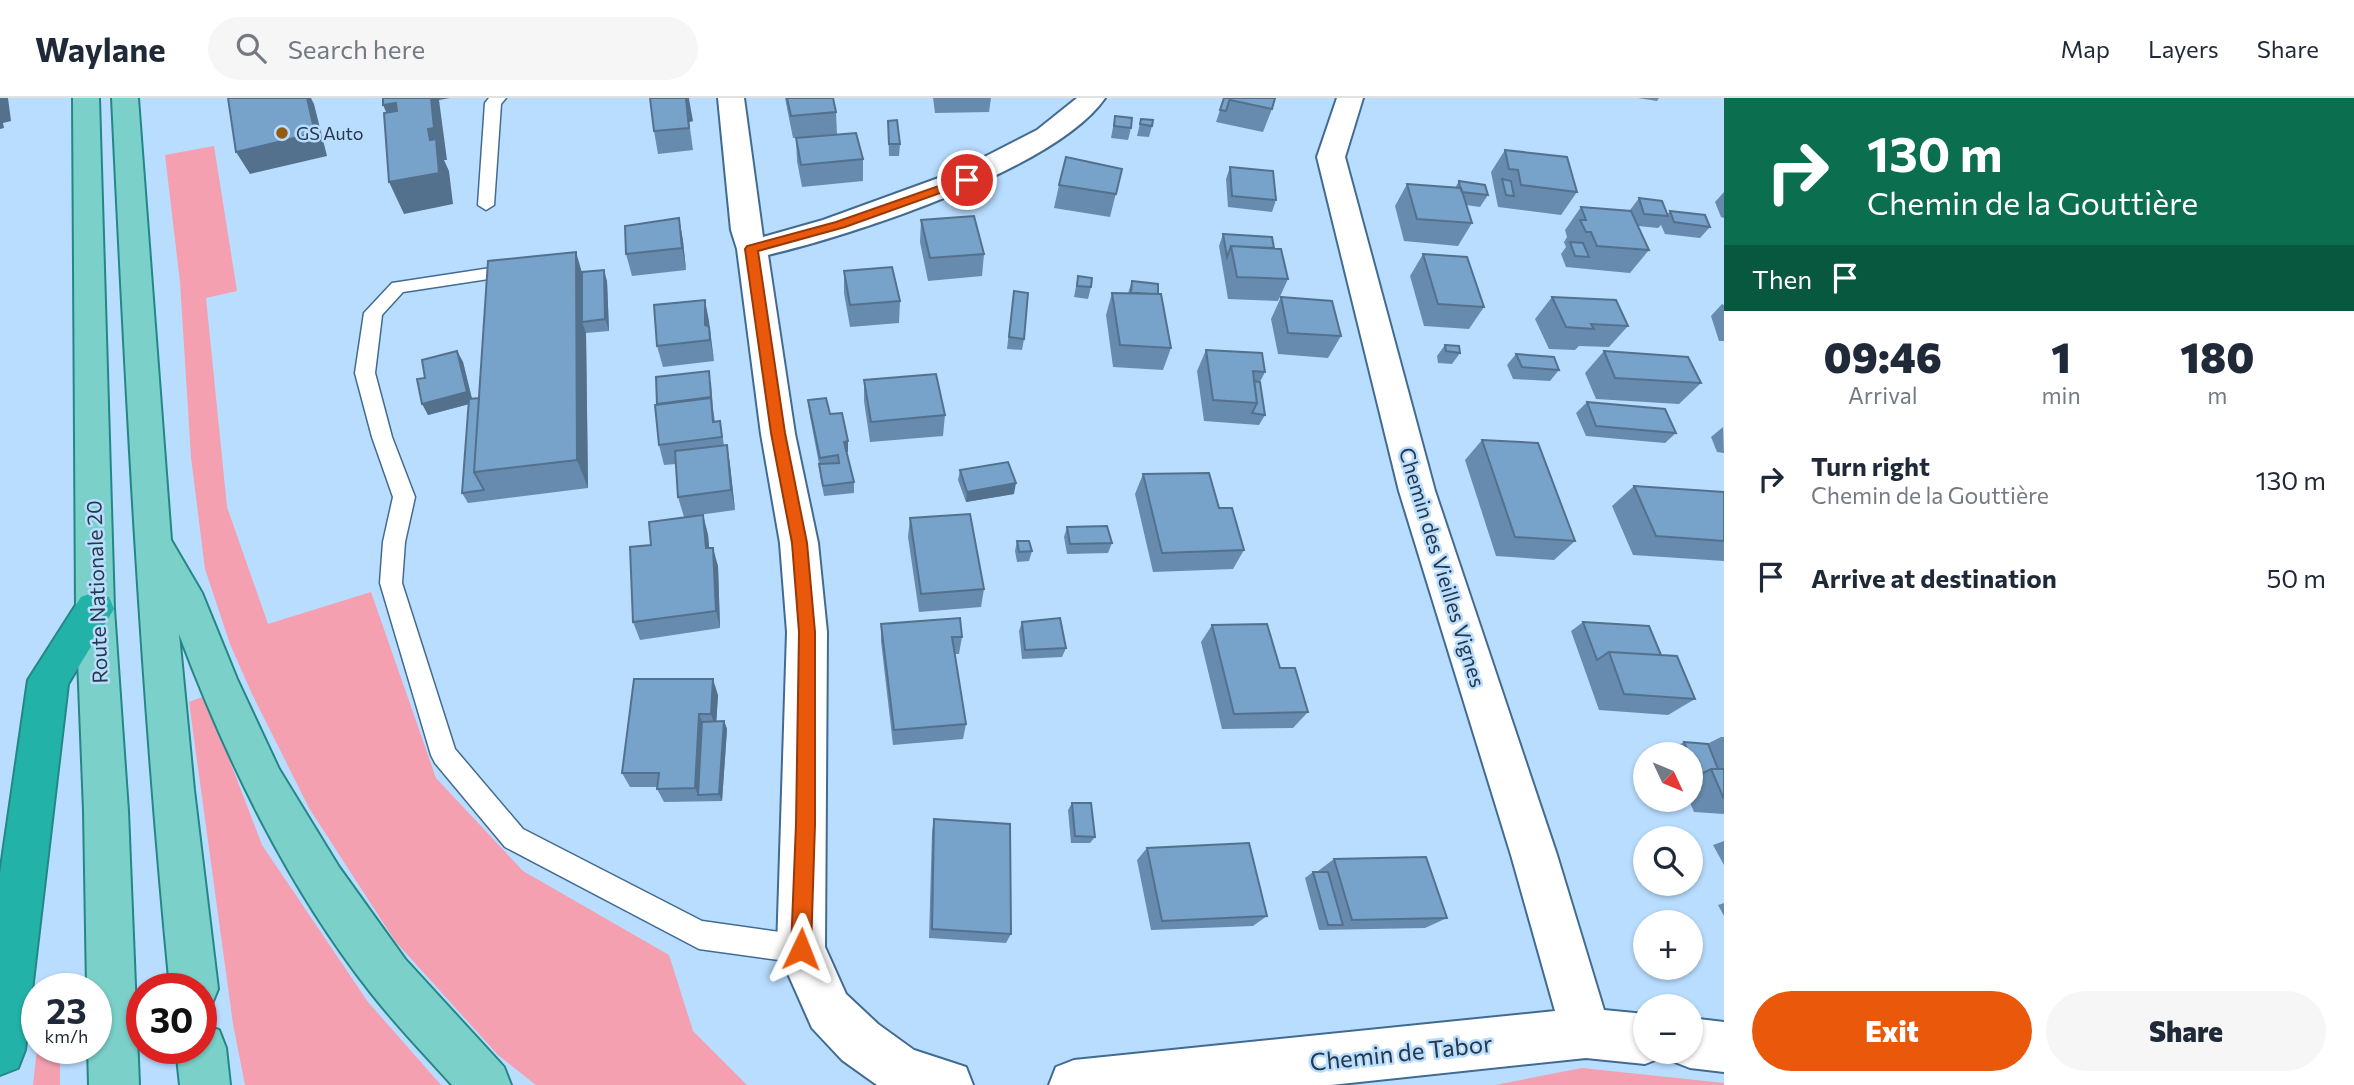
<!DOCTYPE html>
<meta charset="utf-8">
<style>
body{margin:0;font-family:Commissioner,sans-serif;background:#f6f6f7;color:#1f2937;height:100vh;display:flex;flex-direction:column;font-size:26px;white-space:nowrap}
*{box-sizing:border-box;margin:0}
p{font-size:23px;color:#747a83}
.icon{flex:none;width:38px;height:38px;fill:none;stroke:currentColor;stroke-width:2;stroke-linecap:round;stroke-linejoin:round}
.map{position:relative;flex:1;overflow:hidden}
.details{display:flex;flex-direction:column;background:#fff;width:630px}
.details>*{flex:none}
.hud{background:#0b6e4f;color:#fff;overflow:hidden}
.needle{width:46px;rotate:134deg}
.fabs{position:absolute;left:1633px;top:644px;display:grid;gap:14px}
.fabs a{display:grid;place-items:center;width:70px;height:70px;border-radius:50%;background:#fff;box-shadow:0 2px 5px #0004;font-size:35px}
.speed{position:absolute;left:21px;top:875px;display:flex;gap:14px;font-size:35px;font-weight:700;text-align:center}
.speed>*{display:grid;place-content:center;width:91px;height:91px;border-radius:50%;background:#fff;box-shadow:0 2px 5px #0004;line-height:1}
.speed small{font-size:18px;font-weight:400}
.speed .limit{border:10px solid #d22;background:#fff;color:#111}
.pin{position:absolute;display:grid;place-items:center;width:60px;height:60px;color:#fff;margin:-30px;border:4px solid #fff;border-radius:50%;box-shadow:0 2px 7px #0007}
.me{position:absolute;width:77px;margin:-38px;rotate:2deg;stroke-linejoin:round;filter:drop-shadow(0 0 5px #0008)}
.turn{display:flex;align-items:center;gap:24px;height:147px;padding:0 28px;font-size:32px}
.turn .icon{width:91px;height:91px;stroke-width:2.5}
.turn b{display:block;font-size:49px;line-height:60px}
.then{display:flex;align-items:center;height:66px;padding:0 28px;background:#0003;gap:14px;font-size:26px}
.eta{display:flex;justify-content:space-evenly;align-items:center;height:119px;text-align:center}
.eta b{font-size:42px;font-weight:800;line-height:49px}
.action{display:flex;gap:14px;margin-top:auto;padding:14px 28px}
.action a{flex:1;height:80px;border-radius:42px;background:#ea580c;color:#fff;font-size:28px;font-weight:800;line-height:80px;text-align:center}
.action a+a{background:#f6f6f7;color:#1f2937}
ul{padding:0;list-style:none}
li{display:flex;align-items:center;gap:21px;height:98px;padding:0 28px}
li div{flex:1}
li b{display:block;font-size:26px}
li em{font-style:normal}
header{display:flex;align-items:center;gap:42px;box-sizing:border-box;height:98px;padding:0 35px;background:#fff;border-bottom:2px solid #e0e1e3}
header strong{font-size:33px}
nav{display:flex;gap:38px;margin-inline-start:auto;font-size:24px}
.search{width:490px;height:63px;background:#f6f6f7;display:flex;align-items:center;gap:18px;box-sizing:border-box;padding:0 24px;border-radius:38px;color:#747a83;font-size:26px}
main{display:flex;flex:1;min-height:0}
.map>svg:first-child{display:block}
</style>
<header>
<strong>Waylane</strong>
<div class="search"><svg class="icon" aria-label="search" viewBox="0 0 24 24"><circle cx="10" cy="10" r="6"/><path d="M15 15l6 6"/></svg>Search here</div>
<nav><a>Map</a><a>Layers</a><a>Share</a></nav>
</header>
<main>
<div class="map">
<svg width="1724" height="987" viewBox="0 0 1724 987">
<rect width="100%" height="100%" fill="#b9ddff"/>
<path fill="#f4a0b0" d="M214,48L237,193L206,200L227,409L268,526L371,494L436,680L523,773L669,857L693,933L747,987H536L498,957L395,843L309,710L252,596L230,546L205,471L191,359L180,184L165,57Z
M205,598L262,747L368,904L441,987H245L233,926L189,604Z
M37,950H60V987H33Z
M1582,970L1724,985V987H1495Z"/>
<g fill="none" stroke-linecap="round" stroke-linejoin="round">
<g stroke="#426b91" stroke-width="3">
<path id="lane" d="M489,0H506L501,6L494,107L486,112L478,107L485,5Z
M516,166L525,172L522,176L403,194L382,217L375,275L392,339L415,399L405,444L402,485L455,651L523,731L702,823L801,837L811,841L815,851L811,861L801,865L699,851L505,749L435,665L431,657L380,485L383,444L393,399L372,339L355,275L364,215L392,185Z"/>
</g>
<g stroke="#426b91" stroke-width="4">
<path id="street" d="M718,0H744L763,139L823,122L955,74L1037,32L1077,0H1105C1056,71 853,137 768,157L795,336L818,445L827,534L825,849L846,896L878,926L914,952L966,969L973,987H877L842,962L812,930L777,851L787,534L780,445L761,336L737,151L731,132Z
M1337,0H1363L1345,59L1435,393L1557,757L1604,912L1645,916V954H1665L1663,959L1645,966L1586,960L1331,987H1049L1056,969L1074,962L1555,913L1511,757L1399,393L1317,59Z
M1690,920L1724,924V974L1690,970L1672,963L1669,954H1690Z"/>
</g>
<g stroke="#248786" stroke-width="4">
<path id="primary" d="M73,0H99L114,511L128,713L139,987H89L88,950H96V891H87L84,713L76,511Z
M112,0H138L171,442L202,495L237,581L279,671L339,769L405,861L504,969L511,987H452C425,957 396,927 371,895C287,788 227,663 179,536L194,692L218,891L211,908L201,912V891H170C141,594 126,297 112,0Z
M201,925L219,932L226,950L230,987H180L176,950H201Z"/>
</g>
<g stroke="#248786" stroke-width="4">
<path id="highway" d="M95,494L109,499L114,511L68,586L25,952L18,970L0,977V776L28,582L81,499Z"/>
</g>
<use href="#lane" fill="#fff" fill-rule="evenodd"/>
<use href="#street" fill="#fff" fill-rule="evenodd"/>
<use href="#primary" fill="#7bd1ca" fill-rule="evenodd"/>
<use href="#highway" fill="#23b2a7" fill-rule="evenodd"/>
</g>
<path fill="#668bae" d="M650,0L693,23L689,24L693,52L658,56L654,33Z
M785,0H833L836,14L837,36L793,40Z
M933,0H991L989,14L935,15Z
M1224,0L1272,11L1263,34L1216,24Z
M1638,0H1659L1657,3Z
M1115,18L1131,30L1128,42L1111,40Z
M1141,21L1152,28L1149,39L1137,38Z
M888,23L900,46L899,58H889Z
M796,40L863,61V83L802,89L797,63Z
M1505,52L1577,94L1561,117L1498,109L1491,74Z
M1230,69L1276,102L1272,114L1228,109L1226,81Z
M1122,71L1110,119L1054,110L1059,87Z
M1459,83L1488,97L1480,109L1466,107L1472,125L1458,148L1404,143L1395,108L1407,86L1455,90Z
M1724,94V120L1721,119L1715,104Z
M1639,100L1667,117L1670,113L1710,129L1700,140L1665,136L1661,127L1658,130L1638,128L1649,152L1630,175L1566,169L1561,156L1566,149L1564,144L1567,139L1565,132L1581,109L1631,113L1630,112Z
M679,120L683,143L686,172L632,178L626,156Z
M921,122L984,156L982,178L928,183L920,144Z
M1223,136L1274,150L1288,181L1278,203L1228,201L1219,148Z
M1423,156L1484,209L1469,231L1424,228L1410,178Z
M844,173L900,203L899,225L850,229L844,195Z
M582,174L607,183L609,233L586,235L588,390L468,405L462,395L469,306L428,317L425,280L457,253L463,264L472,301L479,300Z
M1078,178L1091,189L1088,201L1074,199Z
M1132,183L1158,196L1171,250L1163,272L1113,269L1106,217L1112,195H1128Z
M1014,193L1024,241L1022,252L1007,251Z
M1281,199L1341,238L1328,260L1278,256L1271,221Z
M1552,199L1628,228L1609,249L1579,248L1575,252L1549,251L1535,221Z
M705,202L714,263L663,269L657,248Z
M1722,206L1724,207V243H1719L1711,218Z
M1445,247L1460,255L1452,266L1438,265L1437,258Z
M1206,252L1265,274L1260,284L1265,317L1259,327L1204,323L1197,273Z
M1604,253L1701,285L1679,306L1596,301L1585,275Z
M1516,256L1559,272L1550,283L1513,281L1507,267Z
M864,282L945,317L943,338L870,344L864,303Z
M711,284L713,310L715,324L720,323L724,347H727L730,367L735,412L684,419L678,399L676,366L664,367L659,347L657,306Z
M808,302L830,316L848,343V354H847L854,384V395L824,398L820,377L819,366L809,313Z
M1587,304L1676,335L1665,345L1586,338L1576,315Z
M1723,329L1724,355L1717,354L1711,339Z
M1482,342L1575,443L1554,462L1496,458L1465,362Z
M960,372L1014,396L966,404L958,382Z
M1143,376L1219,410L1244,452L1233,471L1153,474L1135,396Z
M1634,388L1724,394V463L1633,457L1612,408Z
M703,417L708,437L709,450L718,468L720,530L640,542L633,524L651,447Z
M910,420L984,491L981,509L919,514L908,439Z
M1067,429L1112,445L1108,455L1067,456L1064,439Z
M1017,443L1032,453L1029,463L1017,464L1015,453Z
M1022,524L1066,550L1062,559L1022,561L1019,533Z
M1583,524L1661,557L1695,601L1668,617L1599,612L1571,533Z
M881,526L962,539L959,556H955L966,626L963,641L893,647L881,543Z
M1212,527L1280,570L1308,614L1293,630L1222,631L1201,544Z
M718,597L716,623H724L727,631L722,703L664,704L657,691V689H630L622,675Z
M1721,639H1724V716L1694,714L1689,702H1690V656H1671L1669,652L1684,644L1707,646Z
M1072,705L1095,739L1090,745H1071L1068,712Z
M934,721L1011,836L1006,845L929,840L932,734Z
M1724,743V767L1713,747Z
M1147,750L1267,818L1253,828L1151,832L1137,762Z
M1334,761L1447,820L1425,830L1319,832L1305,780L1313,774H1318V773Z
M1724,805V818L1718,807Z"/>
<path fill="#53718d" d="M0,0H8L11,23L3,25L4,30L0,31Z
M307,0H311L314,6L327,58L250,76L236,54Z
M431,0H450L439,2L447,62H444L449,73L453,106L404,116L389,84L430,42L428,31Z
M686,1H689L693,23L689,24L693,52Z
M396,5L397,39L383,7Z
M679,120L683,143L686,172L682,150Z
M576,154L585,185L582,224L586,235L588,390L577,362Z
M604,172L607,183L609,233L605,221Z
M705,202L709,223L714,263L710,242L705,227Z
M457,253L463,264L473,305L428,317L422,306Z
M848,343V354H844V344Z
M727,347L730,367L735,412L731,392Z
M1016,385L1014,396L966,404L967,394Z
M703,417L708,437L711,469L706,450Z
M713,450L718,468L720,530L716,513Z
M713,581L718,597L716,631L711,616Z
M699,616L705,631L698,697L695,690Z
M724,623L727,631L722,703L719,696Z"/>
<path fill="#77a2ca" stroke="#53718d" stroke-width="2" d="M228,0H307L315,35L236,54Z
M383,0H431L434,30L428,31L430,42L436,41L439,75L389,84L384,15L397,13L396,5L383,7Z
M650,0H689L686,1L689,30L654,33Z
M787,0H833L836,14L791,18Z
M1224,0H1230L1226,13L1220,12Z
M1230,0H1275L1272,11L1230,2Z
M1115,18L1132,20L1131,30L1114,28Z
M1141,21L1153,22L1152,28L1140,26Z
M897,22L900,46H889L888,23Z
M856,35L863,61L801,67L796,40Z
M1505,52L1567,59L1577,94L1521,87L1518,72L1509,71Z
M1066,59L1122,71L1116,96L1059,87Z
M1230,69L1273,73L1276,102L1232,98Z
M1502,81L1511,83L1514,98L1506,97Z
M1459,83L1485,87L1488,97L1462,94L1460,90Z
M1407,86L1461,90L1472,125L1417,121Z
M1639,100L1662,103L1668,118L1644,116Z
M1581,109L1631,113L1649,152L1597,148L1591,134H1586L1580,122H1586Z
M1670,113L1705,117L1710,129L1674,124Z
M974,118L984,156L930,160L921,122Z
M679,120L682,150L626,156L625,128Z
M1223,136L1272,139L1274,150L1231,148L1227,159Z
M1570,144L1583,145L1589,159L1575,158Z
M1231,148L1281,151L1288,181L1237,179Z
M576,154L577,362L474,374L488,163Z
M1423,156L1467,159L1484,209L1438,206Z
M892,169L900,203L850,207L844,173Z
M604,172L605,221L582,224V174Z
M1078,178L1092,180L1091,189L1077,188Z
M1132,183L1158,186V196L1131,195Z
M1014,193L1028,195L1024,241L1009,239Z
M1112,195L1161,196L1171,250L1120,247Z
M1281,199L1332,203L1341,238L1288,235Z
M1552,199L1616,202L1628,228L1591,226L1594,231L1566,229Z
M705,202V227L709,229L710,242L657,248L654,207Z
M1445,247L1459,248L1460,255L1446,253Z
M1206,252L1262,255L1265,274L1253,273L1257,305L1213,302Z
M457,253L467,294L422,306L417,281L425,280L422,262Z
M1604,253L1688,259L1701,285L1615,280Z
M1516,256L1554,259L1559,272L1522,269Z
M709,273L711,299L657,306L656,279Z
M936,276L945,317L871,324L864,282Z
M1254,283L1260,284L1265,317L1252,315L1257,305Z
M479,300L474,374L484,392L462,395L469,301Z
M711,300L713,324L720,323L722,339L659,347L655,307Z
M826,300L830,316L842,315L848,343L844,344L854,384L823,388L819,366L839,365L838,357L820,360L808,302Z
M1587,304L1665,311L1676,335L1596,328Z
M1482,342L1538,345L1575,443L1515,439Z
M727,347L731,392L678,399L675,353Z
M1008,364L1016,385L967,394L960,372Z
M1209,375L1219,410H1232L1244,452L1162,455L1143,376Z
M1634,388L1724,394V443L1656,438Z
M970,416L984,491L921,496L910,420Z
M703,417L706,450H713L716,513L633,524L630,449L651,447L649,424Z
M1107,428L1112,445L1070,446L1067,429Z
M1017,443H1029L1032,453L1019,454Z
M960,520L962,539H952L966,626L894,632L881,526Z
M1060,520L1066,550L1025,552L1022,524Z
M1583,524L1649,528L1661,557L1609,554L1597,562Z
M1267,526L1280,570H1295L1308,614L1234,616L1212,527Z
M1609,554L1677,558L1695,601L1624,596Z
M634,581H713L711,616H699L695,690L657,691L659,675H622Z
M724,623L719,696L698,697L702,624Z
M1684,644L1708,646L1718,671H1711L1697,678L1690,661V656H1689Z
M1711,671H1724V701Z
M1072,705H1091L1095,739L1075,738Z
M934,721L1010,726L1011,836L932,831Z
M1249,745L1267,818L1162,823L1147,750Z
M1426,759L1447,820L1352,822L1334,761Z
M1313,774H1328L1343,827H1328Z"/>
<path fill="#ea580c" stroke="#983908" stroke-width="2" d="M967,78L973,82L971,84L845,129L758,153L785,335L807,445L815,534V726L811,851L808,858L801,861L794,858L791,851L796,726L799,534L792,445L771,335L745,151L747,148L836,124Z"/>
<circle fill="#925c13" stroke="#b9ddff" stroke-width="2.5" cx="282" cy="35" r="7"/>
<g text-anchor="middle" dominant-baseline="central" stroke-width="5" stroke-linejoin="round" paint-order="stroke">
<g font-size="18" fill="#263849" stroke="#b9ddff" text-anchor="start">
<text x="296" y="35">GS Auto</text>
</g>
<g font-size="21" fill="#263849" stroke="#b9ddff">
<text transform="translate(1443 469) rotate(73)">Chemin des Vieilles Vignes</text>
<text transform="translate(96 494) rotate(-92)">Route Nationale 20</text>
</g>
<g font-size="24" fill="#263849" stroke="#b9ddff">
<text transform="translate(1401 954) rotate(-6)">Chemin de Tabor</text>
</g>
</g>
</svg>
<div class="fabs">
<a><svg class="needle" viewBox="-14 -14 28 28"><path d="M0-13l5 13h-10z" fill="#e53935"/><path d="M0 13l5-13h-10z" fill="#747a83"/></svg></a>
<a><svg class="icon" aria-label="search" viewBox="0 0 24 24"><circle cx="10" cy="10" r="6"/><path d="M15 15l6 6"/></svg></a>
<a>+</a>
<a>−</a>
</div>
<div class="speed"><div>23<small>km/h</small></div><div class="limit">30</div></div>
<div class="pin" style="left:967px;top:82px;background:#d93025"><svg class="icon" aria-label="arrive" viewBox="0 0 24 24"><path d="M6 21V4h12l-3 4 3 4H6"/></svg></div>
<svg class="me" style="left:801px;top:851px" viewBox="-20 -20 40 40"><path d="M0-17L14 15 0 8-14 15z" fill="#ea580c" stroke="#fff" stroke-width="4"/></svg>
</div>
<section class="details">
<div class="hud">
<div class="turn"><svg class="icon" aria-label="right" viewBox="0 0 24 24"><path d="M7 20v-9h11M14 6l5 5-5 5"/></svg><div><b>130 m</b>Chemin de la Gouttière</div></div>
<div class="then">Then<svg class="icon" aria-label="arrive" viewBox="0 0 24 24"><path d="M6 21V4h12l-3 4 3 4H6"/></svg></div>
</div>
<div class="eta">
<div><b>09:46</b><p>Arrival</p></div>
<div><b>1</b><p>min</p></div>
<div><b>180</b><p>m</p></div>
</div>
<ul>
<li><svg class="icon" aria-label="right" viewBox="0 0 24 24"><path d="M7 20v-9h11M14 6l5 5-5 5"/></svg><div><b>Turn right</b><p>Chemin de la Gouttière</p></div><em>130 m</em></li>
<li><svg class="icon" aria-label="arrive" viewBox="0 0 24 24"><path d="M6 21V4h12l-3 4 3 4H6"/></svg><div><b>Arrive at destination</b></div><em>50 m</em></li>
</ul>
<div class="action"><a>Exit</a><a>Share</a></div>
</section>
</main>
